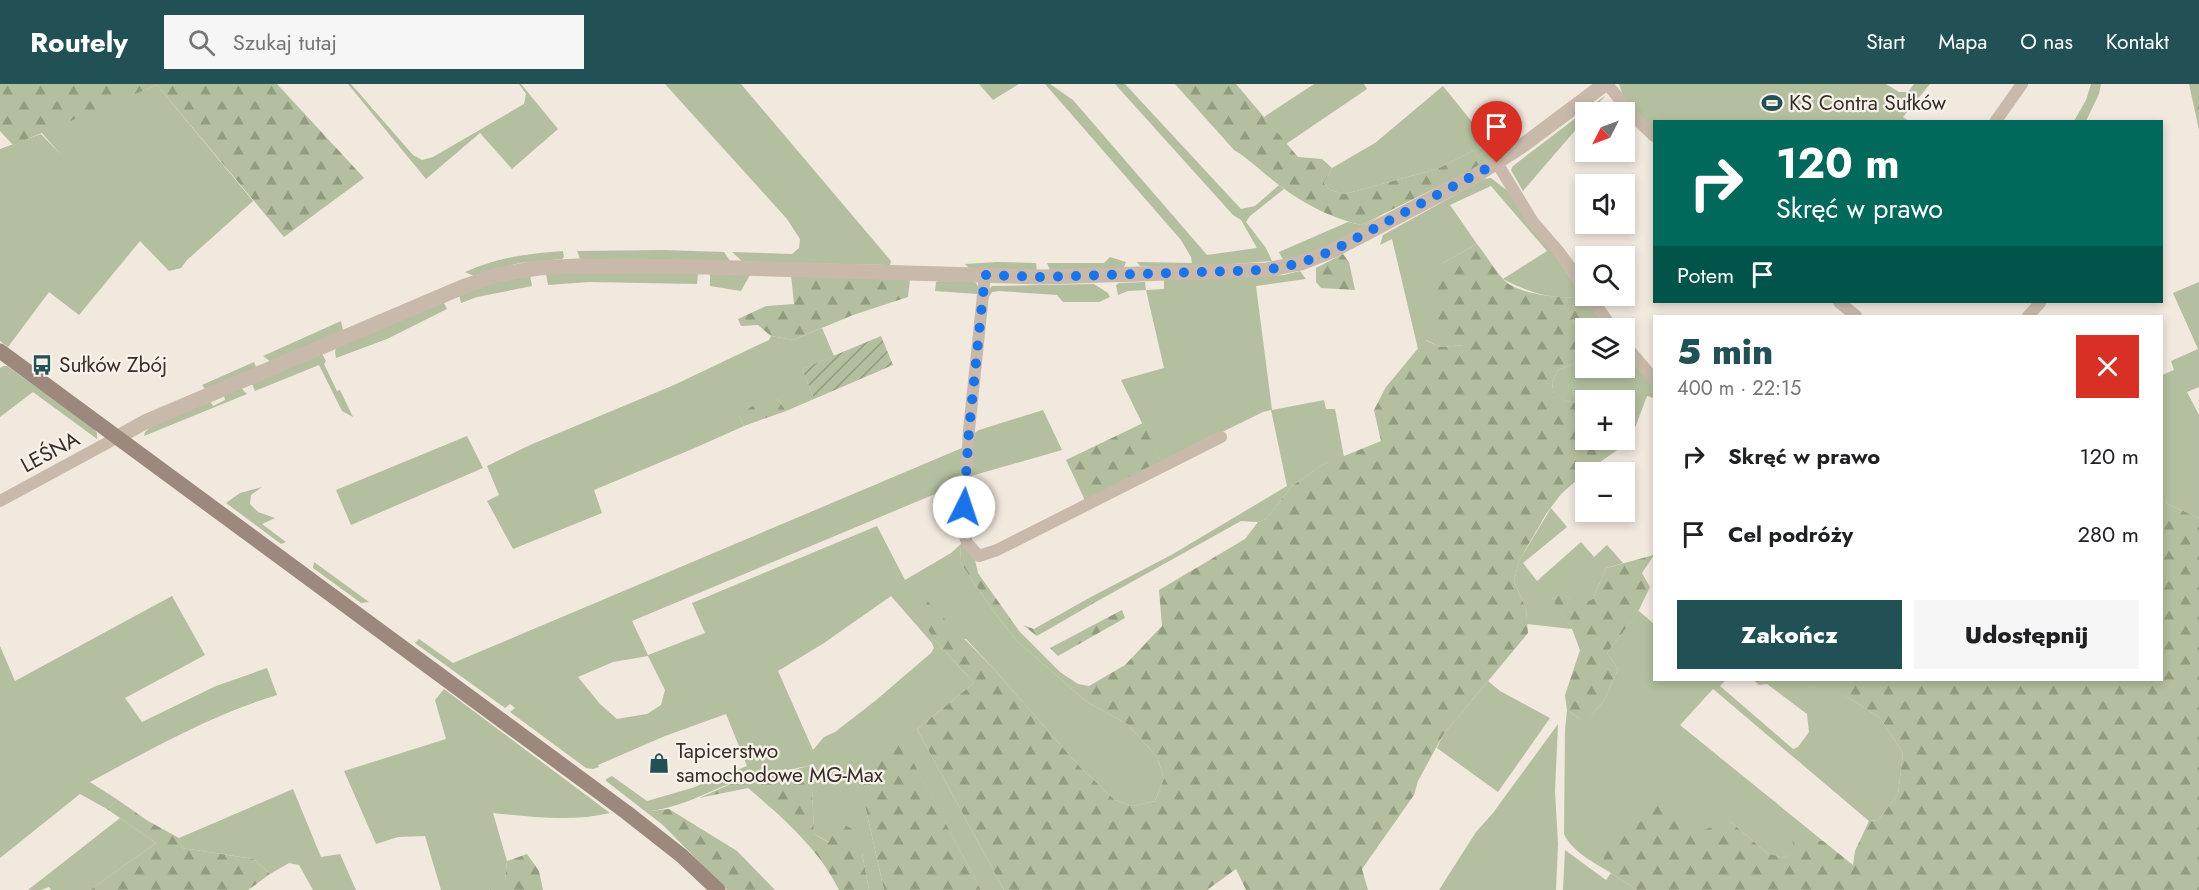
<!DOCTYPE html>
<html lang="pl">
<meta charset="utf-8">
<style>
body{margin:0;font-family:Jost,sans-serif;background:#f6f6f6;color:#202124;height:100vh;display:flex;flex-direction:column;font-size:22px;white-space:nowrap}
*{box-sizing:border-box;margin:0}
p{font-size:20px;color:#757577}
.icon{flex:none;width:33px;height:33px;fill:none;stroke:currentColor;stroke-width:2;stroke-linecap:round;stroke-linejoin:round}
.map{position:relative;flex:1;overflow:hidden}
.drawer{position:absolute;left:1653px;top:231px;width:510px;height:366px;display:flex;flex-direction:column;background:#fff;border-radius:0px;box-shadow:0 3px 9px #0003}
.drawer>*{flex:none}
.hud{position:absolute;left:1653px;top:36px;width:510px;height:183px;border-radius:0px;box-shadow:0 3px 9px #0003;background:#00695c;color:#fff;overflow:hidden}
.needle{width:39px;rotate:228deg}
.buttons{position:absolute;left:1575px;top:18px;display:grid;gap:12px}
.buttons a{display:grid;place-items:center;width:60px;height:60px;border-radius:0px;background:#fff;box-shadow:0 3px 9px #0003;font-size:30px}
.pin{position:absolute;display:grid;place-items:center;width:51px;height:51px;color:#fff;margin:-62px -26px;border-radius:50% 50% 50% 0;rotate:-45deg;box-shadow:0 0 6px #0007}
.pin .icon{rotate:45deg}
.me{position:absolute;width:66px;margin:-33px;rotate:4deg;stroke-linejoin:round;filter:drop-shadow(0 0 4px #0008)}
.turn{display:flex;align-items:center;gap:21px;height:126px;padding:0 24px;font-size:27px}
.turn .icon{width:78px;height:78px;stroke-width:2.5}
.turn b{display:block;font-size:42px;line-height:51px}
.then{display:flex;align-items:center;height:57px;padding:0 24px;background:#0003;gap:12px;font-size:22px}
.round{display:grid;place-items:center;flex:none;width:63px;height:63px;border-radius:0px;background:#f6f6f6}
.summary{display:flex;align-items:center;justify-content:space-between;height:102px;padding:0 24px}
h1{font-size:36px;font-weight:800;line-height:45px;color:#215055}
.action{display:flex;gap:12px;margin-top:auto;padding:12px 24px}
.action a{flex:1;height:69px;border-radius:0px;background:#215055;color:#fff;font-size:24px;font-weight:800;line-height:69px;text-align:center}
.action a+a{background:#f6f6f6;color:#202124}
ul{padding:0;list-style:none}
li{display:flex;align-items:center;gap:18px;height:78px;padding:0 24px}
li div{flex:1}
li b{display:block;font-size:22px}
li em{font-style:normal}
header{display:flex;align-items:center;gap:36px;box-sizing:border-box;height:84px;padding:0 30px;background:#215055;color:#fff}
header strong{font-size:28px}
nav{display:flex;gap:33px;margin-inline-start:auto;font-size:21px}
.search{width:420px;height:54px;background:#f6f6f6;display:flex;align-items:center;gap:15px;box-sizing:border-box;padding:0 21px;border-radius:0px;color:#757577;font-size:22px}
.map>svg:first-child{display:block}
</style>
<header>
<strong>Routely</strong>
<div class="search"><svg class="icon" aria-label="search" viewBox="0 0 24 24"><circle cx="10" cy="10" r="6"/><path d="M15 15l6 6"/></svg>Szukaj tutaj</div>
<nav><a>Start</a><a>Mapa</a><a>O nas</a><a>Kontakt</a></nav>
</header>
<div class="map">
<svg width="2199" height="806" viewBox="0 0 2199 806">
<defs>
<pattern id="forest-firs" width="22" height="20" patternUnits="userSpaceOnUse" patternTransform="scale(1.5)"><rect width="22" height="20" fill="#b3bf9e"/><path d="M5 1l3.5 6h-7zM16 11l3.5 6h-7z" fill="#929c81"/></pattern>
<pattern id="garden-furrows" width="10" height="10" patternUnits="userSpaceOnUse" patternTransform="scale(1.5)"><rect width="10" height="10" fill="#b3bf9e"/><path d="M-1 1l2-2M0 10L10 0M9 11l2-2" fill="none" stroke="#929c81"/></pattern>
</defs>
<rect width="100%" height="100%" fill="#f1e8de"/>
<path fill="#b3bf9e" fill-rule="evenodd" d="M348,0H351L413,71L422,76L433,73L524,20L526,10L519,0H521L558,45L512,85L480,49L426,95Z
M665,0H741L891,177L890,181L743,178L732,168L792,170L799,164L800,155L787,135Z
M979,0H1019L993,16Z
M1045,0H1050L1073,16L1207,171L1257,164L1241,136L1233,131L1115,0H1125L1241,125L1255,122L1279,101L1284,105L1250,132L1246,138L1266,164L1272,177L1205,182H1140L1137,178L1192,179L1191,173L1181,156Z
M1314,0H1364L1367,5L1286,60L1264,33Z
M1619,0H1886L1899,8H1908L1914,0H1930L1903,33L1909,37L1654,38V46L1624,15Z
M2091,0H2101L2099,10L2086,37H2074L2086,16Z
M157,1L253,117L187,176L181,184L169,187L140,157L79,231L49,208L8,263L0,257V65L41,50L62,72L41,48Z
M1443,2L1489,59L1437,85L1345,110L1330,106L1324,99L1332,84L1375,59Z
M1606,11L1591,28H1586L1585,35L1523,107L1511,86L1513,82Z
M1491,94L1509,108L1585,214C1550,214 1534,211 1503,195L1547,167L1491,102L1450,121L1477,160L1441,180L1465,261L1440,263L1426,256L1418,265L1392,155L1380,161L1383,151L1484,95Z
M1382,131L1332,161L1286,177L1282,174L1279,168L1348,138L1361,141Z
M663,166L724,168L730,177L580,175L577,167Z
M563,167L564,173L562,175L519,179L474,192L465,188C500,173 525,170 563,167Z
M1110,173L1126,178L1123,185L1051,188L1047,179H1104Z
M997,178L1036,179L1037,188L969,184L965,180Z
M585,187L698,189L697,200L589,198L548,201L546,190Z
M1300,187L1306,195L1256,202L1272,326L1324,316L1326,325H1335L1344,373L1322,381L1292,402L1266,435L1258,438L1241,437L1094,519L1089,514L1173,470L1287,402L1271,326L1263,328L1161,378L1121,296L1164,284L1146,206L1128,207L1118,211L1116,201L1119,199L1145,198L1146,206L1164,205V195L1284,191Z
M751,189L741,207L710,202V190Z
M530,191L532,202L477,213L461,219L459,211L501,197Z
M939,197L975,198L978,202V210L935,207L936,198Z
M2199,198V303L2187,308L2199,331V434L2168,420L2162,412V291L2174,286L2171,277L2198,265L2173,209Z
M1094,200L1108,209L1110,213L1099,218H1063L1057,211L999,207L992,208L987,216L989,205L992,202Z
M443,217L447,225L387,255L336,274L335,268L336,264Z
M341,237L343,246L271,278L263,272Z
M822,244L834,272L802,285L814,315L786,327L777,314L739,332L744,342L697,363L594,406L602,429L513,465L487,417L499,411L487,382L530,361L674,301L769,256L771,252L793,256Z
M1625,267L1654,301V314L1647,312L1633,349L1625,340L1624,316H1586L1585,320L1565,317L1554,312L1552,299L1558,286L1585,276L1586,284H1624Z
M322,270L326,277L324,280L337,307L340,306L353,333L342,327L319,281L255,307L252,300Z
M254,278L256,283L254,286L205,305L202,301Z
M4,282H7L93,343L97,349V355L33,308L0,333V284Z
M241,304L247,310L144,352L145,348L152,342L210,317L213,322L225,316L224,311Z
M1043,326L1062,366L971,392L973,350L979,346Z
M467,352L483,384L351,441L336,406Z
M962,364L961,397L954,402L632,537L648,571L705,549L692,519L877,442L905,496L951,469L961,460L960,478L994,528L1018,558L1087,618L1127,640L1157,673L1164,694L1155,717L1133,722L1115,716L1081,684L993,584L966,555H934L974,599L917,645L1004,806H981L900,654L865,721L884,806H869L862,769L829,758L814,750L811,681C790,687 767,687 746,694C713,704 685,723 650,727L663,741L606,697V695L612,692L647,717L692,704L747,682L726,630L665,652L598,681L599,683L593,685L586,684L510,628L515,624L510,620L505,624L415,559L419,555L453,579ZM891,512L932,559L934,564L931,569L875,617L835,648L824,653L813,666L778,587L824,559ZM648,572L665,606L661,621L647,630L617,635L600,620L578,593L613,578Z
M262,403L251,411L250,420L258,428L275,434L262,440L286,458L281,460L226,419L240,409Z
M1551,424L1567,443L1523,479L1537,497L1581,458L1594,473L1607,461L1623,479L1606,484L1593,515L1577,523L1566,512L1552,514L1572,545L1527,540L1526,525L1514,497L1519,477Z
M314,478L369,518L361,519L313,484Z
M172,512L205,571L125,614L142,638L216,602L267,584L277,611C211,631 151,665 90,698L118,716L107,725L80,710L0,774V562L15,597Z
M1639,527L1654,540V596H1726L1720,602L1793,665L1798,663L1809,648L1807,630L1767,600L1759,601L1753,596H1809L1827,603L1851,615L1880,634L1903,669L1898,710L1878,736L1869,737L1713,605L1680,641L1823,757H1792L1797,767L1784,774L1767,769L1731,738L1611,789L1637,806H1563L1565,766L1606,796L1611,789C1594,778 1573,769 1564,750L1565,646L1567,626L1580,635H1589L1605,615L1618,585L1607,569Z
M1488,597L1500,607L1550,634L1498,708L1437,664L1443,651Z
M444,605L610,729C573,738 531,733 493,729L507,777L505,797L489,806H441L425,752L398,753L376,760L344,687L446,655L435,616Z
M1558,640L1555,707L1558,760L1556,806H1439L1476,748L1493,729Z
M293,705L321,773L340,770L356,806H313L299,781L289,779L270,790L254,775L182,764L179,754Z
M120,734L156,759L90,806H51L49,803L41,806H28Z"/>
<path fill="url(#forest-firs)" d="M0,0H277L364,94L284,153L157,1L13,61L0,47Z
M1175,0H1236L1298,73L1322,75L1332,84L1324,99L1330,106L1345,110L1437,85L1489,59L1498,69L1480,82L1361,141C1335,135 1305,121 1283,104C1266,92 1252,77 1234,66Z
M2189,0H2199V46Z
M1477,160C1485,170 1494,185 1503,195C1519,212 1562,214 1585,214L1605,244H1586L1585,276L1558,286L1552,299L1554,311L1565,317L1585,320L1586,356H1624L1625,340L1633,349L1620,364L1586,388L1561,410L1546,430L1519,477L1514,497L1526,525L1528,549L1443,651L1418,697L1414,711L1362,785L1368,806H1246L1236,785L1207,806H1004L917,645L974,599L934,555L911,519L916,512L921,511L993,584L1081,684L1115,716L1133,722L1155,717L1164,694L1157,673L1127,640L1087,618L1018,558L994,528L960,478L961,460L975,476L978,489L1019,547L1060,588L1078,600L1089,602L1125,581L1162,542L1159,506L1245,455L1258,438L1266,435L1292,402L1322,381L1381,357L1374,326L1386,303L1425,256L1440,263L1464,261L1439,251L1430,204L1441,180Z
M1343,170L1349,178L1355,206L1321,204L1316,198V184Z
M791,191L910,195L908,213L853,231L793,256L771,252L758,241L741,242L738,235L766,222L794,220Z
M777,314L786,327L744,342L739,332C750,322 762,316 777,314Z
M1143,339L1161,378L1085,416L1066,376Z
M2162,412L2168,420L2199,434V806H1637L1611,789L1602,771L1655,720L1695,748L1731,738L1767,769L1784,774L1796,767L1792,757H1823L1853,781L1855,767L1869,737L1878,736L1898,710L1903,669L1880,634L1851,615L1809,596H2162Z
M1654,471L1642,489L1650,503L1637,530L1607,569L1618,585L1605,615L1589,635H1580L1567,626L1565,611L1580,566L1572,545L1552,515L1563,504L1566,512L1577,522L1593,515L1606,484Z
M1089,514L1094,519L1037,552L1023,541L1034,545Z
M1122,526L1125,534L1058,572L1050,564Z
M900,653L981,806H884L865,721L862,685Z
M811,681L814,750L828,758L835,737L851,744L862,769L869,806H839C819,765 782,733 748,704L699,714L747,693L791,687Z
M118,716L148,737L179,754L182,764L254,775L270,790L248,806H90L156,759L107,725Z
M669,725L737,767L775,806H727L649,727Z
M527,770L539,787L543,806H489L505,796L507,777Z"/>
<path fill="url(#garden-furrows)" d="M881,252L893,281L814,315L802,285Z"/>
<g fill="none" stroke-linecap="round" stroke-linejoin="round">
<path stroke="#c8b9aa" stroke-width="12" d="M1607,0L1636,35L1654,52
M1995,38L2022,0
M1497,79L1533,138L1559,168L1586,205
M985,191L969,346L963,445L967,459L979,472L997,466L1221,353
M1590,212L1612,244
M1839,218L1856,232
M2028,232L2040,219
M1624,260L1654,295
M0,417L118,353"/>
<path stroke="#c8b9aa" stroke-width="15" d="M118,353L145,338L465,202L497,191L538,184L577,182L704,183L1042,193L1266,186L1301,179L1334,166L1475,92L1522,62L1605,0"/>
<path stroke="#9c887c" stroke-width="15" d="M0,267L626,728L682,772L718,806"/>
</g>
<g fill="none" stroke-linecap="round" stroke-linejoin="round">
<path stroke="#1a73e8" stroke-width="10" stroke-dasharray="0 18" d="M964,423L969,346L985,191L1042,193L1266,186L1301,179L1334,166L1497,79"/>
</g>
<defs>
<g id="stadium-bare" transform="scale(1.62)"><path d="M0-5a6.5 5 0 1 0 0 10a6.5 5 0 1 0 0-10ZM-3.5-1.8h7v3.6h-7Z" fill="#215055" stroke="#f9f2ea" stroke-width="2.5" paint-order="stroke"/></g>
<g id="bus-bare" transform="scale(1.62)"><path d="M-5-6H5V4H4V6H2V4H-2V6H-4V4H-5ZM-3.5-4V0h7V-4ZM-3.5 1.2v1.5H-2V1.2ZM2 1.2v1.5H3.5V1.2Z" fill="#215055" stroke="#f9f2ea" stroke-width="2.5" paint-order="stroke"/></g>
<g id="shop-bare" transform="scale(1.62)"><path d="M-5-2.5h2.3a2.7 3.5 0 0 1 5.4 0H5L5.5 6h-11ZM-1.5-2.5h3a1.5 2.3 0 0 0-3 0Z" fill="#215055" stroke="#f9f2ea" stroke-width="2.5" paint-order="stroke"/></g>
</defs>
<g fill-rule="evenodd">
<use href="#stadium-bare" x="1772" y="19"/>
<use href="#bus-bare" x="42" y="281"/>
<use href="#shop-bare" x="659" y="679"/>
</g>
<g text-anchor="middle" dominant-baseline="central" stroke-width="4.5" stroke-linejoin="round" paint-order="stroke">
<g font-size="21" fill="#362e29" stroke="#f9f2ea" text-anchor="start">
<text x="1789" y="19">KS Contra Sułków</text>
<text x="59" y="281">Sułków Zbój</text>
<text x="676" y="667">Tapicerstwo<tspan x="676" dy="24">samochodowe MG-Max</tspan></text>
</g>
<g font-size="21" fill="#362e29" stroke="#f9f2ea">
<text transform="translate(50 368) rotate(-28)">LEŚNA</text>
</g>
</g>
</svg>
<div class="buttons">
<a><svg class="needle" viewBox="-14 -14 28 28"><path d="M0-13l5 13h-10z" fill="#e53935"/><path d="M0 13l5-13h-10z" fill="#757577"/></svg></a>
<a><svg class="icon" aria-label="sound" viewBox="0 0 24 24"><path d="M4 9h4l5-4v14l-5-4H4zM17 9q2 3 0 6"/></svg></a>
<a><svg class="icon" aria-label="search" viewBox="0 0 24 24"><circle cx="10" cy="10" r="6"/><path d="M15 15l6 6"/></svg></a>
<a><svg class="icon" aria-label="layers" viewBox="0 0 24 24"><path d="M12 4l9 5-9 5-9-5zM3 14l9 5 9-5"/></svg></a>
<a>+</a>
<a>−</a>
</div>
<div class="pin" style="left:1497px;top:79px;background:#d93025"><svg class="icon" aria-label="arrive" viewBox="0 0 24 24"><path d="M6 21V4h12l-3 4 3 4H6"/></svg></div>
<svg class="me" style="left:964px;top:423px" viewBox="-20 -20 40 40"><circle r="19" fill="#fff"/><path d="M0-13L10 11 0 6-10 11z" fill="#1a73e8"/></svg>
<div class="hud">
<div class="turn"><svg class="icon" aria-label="right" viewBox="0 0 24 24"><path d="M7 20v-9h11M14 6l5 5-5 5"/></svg><div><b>120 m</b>Skręć w prawo</div></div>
<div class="then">Potem<svg class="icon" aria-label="arrive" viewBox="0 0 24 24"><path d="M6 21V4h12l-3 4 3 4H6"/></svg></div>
</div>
<section class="drawer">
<div class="summary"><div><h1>5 min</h1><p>400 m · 22:15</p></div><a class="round" style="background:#d93025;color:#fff"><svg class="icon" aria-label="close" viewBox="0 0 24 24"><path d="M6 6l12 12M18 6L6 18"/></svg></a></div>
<ul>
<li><svg class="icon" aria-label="right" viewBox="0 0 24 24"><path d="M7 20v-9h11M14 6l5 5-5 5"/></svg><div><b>Skręć w prawo</b></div><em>120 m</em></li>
<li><svg class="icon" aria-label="arrive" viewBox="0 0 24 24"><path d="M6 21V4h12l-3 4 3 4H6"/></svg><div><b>Cel podróży</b></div><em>280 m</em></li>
</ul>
<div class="action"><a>Zakończ</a><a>Udostępnij</a></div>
</section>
</div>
